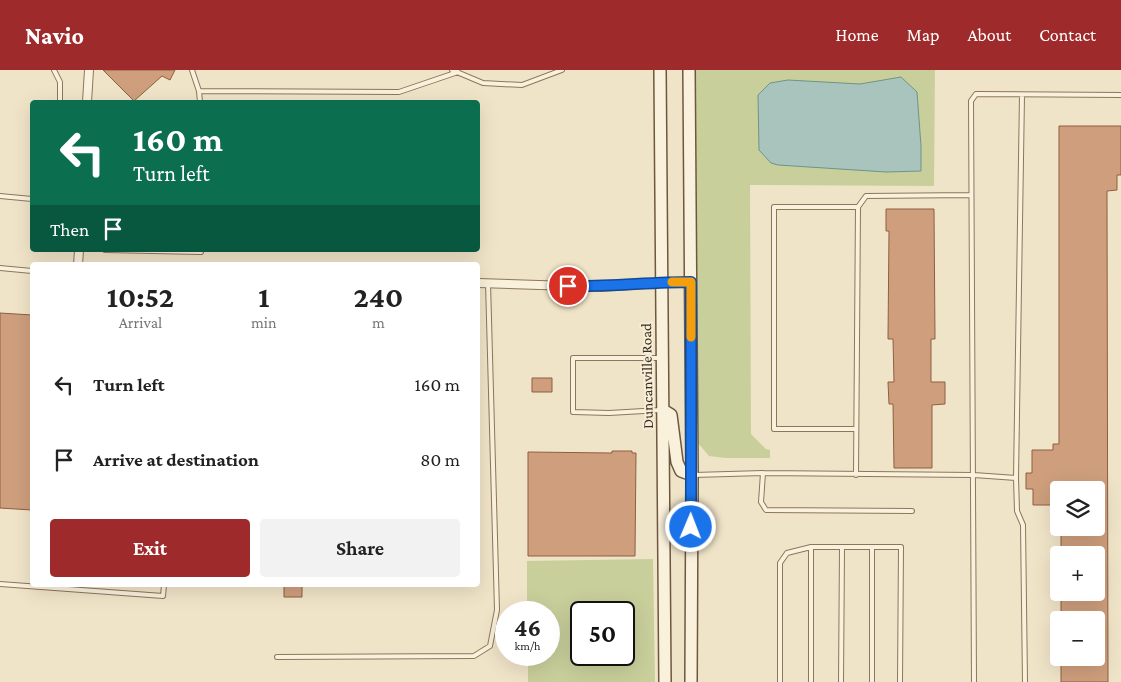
<!DOCTYPE html>
<meta charset="utf-8">
<style>
body{margin:0;font-family:"Crimson Pro",serif;background:#f2f2f2;color:#222;height:100vh;display:flex;flex-direction:column;font-size:19px;white-space:nowrap}
*{box-sizing:border-box;margin:0}
p{font-size:16px;color:#767676}
.icon{flex:none;width:28px;height:28px;fill:none;stroke:currentColor;stroke-width:2;stroke-linecap:round;stroke-linejoin:round}
.map{position:relative;flex:1;overflow:hidden}
.sheet{position:absolute;left:30px;top:192px;width:450px;height:325px;display:flex;flex-direction:column;background:#fff;border-radius:5px;box-shadow:0 5px 20px #0002}
.sheet>*{flex:none}
.top-card{position:absolute;left:30px;top:30px;width:450px;height:152px;border-radius:5px;box-shadow:0 5px 20px #0002;background:#0b6e4f;color:#fff;overflow:hidden}
.buttons{position:absolute;left:1050px;top:411px;display:grid;gap:10px}
.buttons a{display:grid;place-items:center;width:55px;height:55px;border-radius:5px;background:#fff;box-shadow:0 5px 20px #0002;font-size:25px}
.speed{position:absolute;left:495px;top:531px;display:flex;gap:10px;font-size:25px;font-weight:700;text-align:center}
.speed>*{display:grid;place-content:center;width:65px;height:65px;border-radius:50%;background:#fff;box-shadow:0 5px 20px #0002;line-height:1}
.speed small{font-size:12px;font-weight:400}
.speed .limit{border:2px solid #111;border-radius:8px;background:#fff;color:#111}
.pin{position:absolute;display:grid;place-items:center;width:42px;height:42px;color:#fff;margin:-21px;border:2px solid #fff;border-radius:50%;box-shadow:0 1px 5px #0007}
.me{position:absolute;width:55px;margin:-28px;rotate:1deg;stroke-linejoin:round;filter:drop-shadow(0 0 4px #0008)}
.turn{display:flex;align-items:center;gap:18px;height:105px;padding:0 20px;font-size:22px}
.turn .icon{width:65px;height:65px;stroke-width:2.5}
.turn b{display:block;font-size:35px;line-height:42px}
.then{display:flex;align-items:center;height:48px;padding:0 20px;background:#0003;gap:10px;font-size:19px}
.eta{display:flex;justify-content:space-evenly;align-items:center;height:85px;text-align:center}
.eta b{font-size:30px;font-weight:700;line-height:35px}
.button{display:flex;gap:10px;margin-top:auto;padding:10px 20px}
.button a{flex:1;height:58px;border-radius:5px;background:#9e2a2b;color:#fff;font-size:20px;font-weight:700;line-height:58px;text-align:center}
.button a+a{background:#f2f2f2;color:#222}
ul{padding:0;list-style:none}
li{display:flex;align-items:center;gap:15px;height:75px;padding:0 20px}
li div{flex:1}
li b{display:block;font-size:19px}
li em{font-style:normal}
header{display:flex;align-items:center;gap:30px;box-sizing:border-box;height:70px;padding:0 25px;background:#9e2a2b;color:#fff}
header strong{font-size:24px}
nav{display:flex;gap:28px;margin-inline-start:auto;font-size:18px}
.map>svg:first-child{display:block}
</style>
<header>
<strong>Navio</strong>
<nav><a>Home</a><a>Map</a><a>About</a><a>Contact</a></nav>
</header>
<div class="map">
<svg width="1121" height="612" viewBox="0 0 1121 612">
<rect width="100%" height="100%" fill="#f0e4c8"/>
<path fill="#c9cf9b" fill-rule="evenodd" d="M695,0H935L934,116L750,115L751,364L766,379L770,380V388H725L709,386L697,372Z
M653,489L655,612H528V585H549V542H527V491ZM581,542H624V585H581Z"/>
<path fill="#a9c4bc" stroke="#6f938a" d="M901,7L917,22L921,76V101L886,102L778,95L771,93L759,80L758,25L770,13L788,10L860,14Z"/>
<path fill="#cf9f7d" stroke="#8d5f41" d="M103,0H175L170,10L162,6L134,31Z
M1059,56H1121V105H1117V120L1107,121L1108,612H1061V588H1096V550H1061V522H1096V485H1061V458H1096V420H1059V435H1033V419H1026V403H1032V380H1053V374H1059Z
M886,139H934L935,269H931V312H945V334L932,335V398H894L893,334H889L888,312H894L893,269H888L889,161H886Z
M0,243L32,245V440L0,438Z
M532,308H552V322H532Z
M612,381H632V383H636L635,486H528V382L612,383Z
M284,515H302V527H284Z"/>
<g fill="none" stroke-linecap="round" stroke-linejoin="round">
<g stroke="#8d765c" stroke-width="6">
<path id="lane" d="M54,0L60,12V32
M192,0L199,21L399,22L458,2
M452,0L483,13L522,15L562,0
M199,21L200,32
M0,126L32,129
M105,180L201,182V180
M0,198L32,201
M660,288H573V342L609,343L661,340
M856,359H774V137H858
M763,403L974,405L1016,408L1017,441L1023,455L1025,612
M694,405L763,403L761,432L766,440L912,441
M856,405L858,137L866,126L970,125
M1016,408L1022,25
M811,477V612
M872,477V612
M0,514L163,526L164,515
M277,587L474,586L490,576L497,540L488,213
M780,612V493L787,483L811,477H901L900,612
M841,612L842,477
M974,612L971,31L976,24L1121,25"/>
</g>
<g stroke="#8d765c" stroke-width="10">
<path id="street" d="M87,32L89,0
M78,195L79,180
M478,213L601,217L662,213H691"/>
</g>
<g stroke="#6f573f" stroke-width="14">
<path id="secondary" d="M660,0L665,612
M689,0L692,405L691,612
M663,340L671,345L677,392L681,401L692,405"/>
</g>
<use href="#lane" stroke="#faf1dc" stroke-width="4"/>
<use href="#street" stroke="#faf1dc" stroke-width="8"/>
<use href="#secondary" stroke="#faf1dc" stroke-width="11"/>
</g>
<g fill="none" stroke-linecap="round" stroke-linejoin="round">
<g stroke="#114b97" stroke-width="12">
<path id="route" d="M568,216C609,217 650,212 691,212V457"/>
</g>
<use href="#route" stroke="#1a73e8" stroke-width="9"/>
<path stroke="#f59e0b" stroke-width="9" d="M672,212H691V267"/>
</g>
<g text-anchor="middle" dominant-baseline="central" stroke-width="4" stroke-linejoin="round" paint-order="stroke">
<g font-size="15" fill="#3d2e20" stroke="#f7eed8">
<text transform="translate(647 306) rotate(-91)">Duncanville Road</text>
</g>
</g>
</svg>
<div class="buttons">
<a><svg class="icon" aria-label="layers" viewBox="0 0 24 24"><path d="M12 4l9 5-9 5-9-5zM3 14l9 5 9-5"/></svg></a>
<a>+</a>
<a>−</a>
</div>
<div class="speed"><div>46<small>km/h</small></div><div class="limit">50</div></div>
<div class="pin" style="left:568px;top:216px;background:#d93025"><svg class="icon" aria-label="arrive" viewBox="0 0 24 24"><path d="M6 21V4h12l-3 4 3 4H6"/></svg></div>
<svg class="me" style="left:691px;top:457px" viewBox="-20 -20 40 40"><circle r="17" fill="#1a73e8" stroke="#fff" stroke-width="3"/><path d="M0-11L8 9 0 5-8 9z" fill="#fff"/></svg>
<div class="top-card">
<div class="turn"><svg class="icon" aria-label="left" viewBox="0 0 24 24"><path d="M17 20v-9H6M10 6l-5 5 5 5"/></svg><div><b>160 m</b>Turn left</div></div>
<div class="then">Then<svg class="icon" aria-label="arrive" viewBox="0 0 24 24"><path d="M6 21V4h12l-3 4 3 4H6"/></svg></div>
</div>
<section class="sheet">
<div class="eta">
<div><b>10:52</b><p>Arrival</p></div>
<div><b>1</b><p>min</p></div>
<div><b>240</b><p>m</p></div>
</div>
<ul>
<li><svg class="icon" aria-label="left" viewBox="0 0 24 24"><path d="M17 20v-9H6M10 6l-5 5 5 5"/></svg><div><b>Turn left</b></div><em>160 m</em></li>
<li><svg class="icon" aria-label="arrive" viewBox="0 0 24 24"><path d="M6 21V4h12l-3 4 3 4H6"/></svg><div><b>Arrive at destination</b></div><em>80 m</em></li>
</ul>
<div class="button"><a>Exit</a><a>Share</a></div>
</section>
</div>
